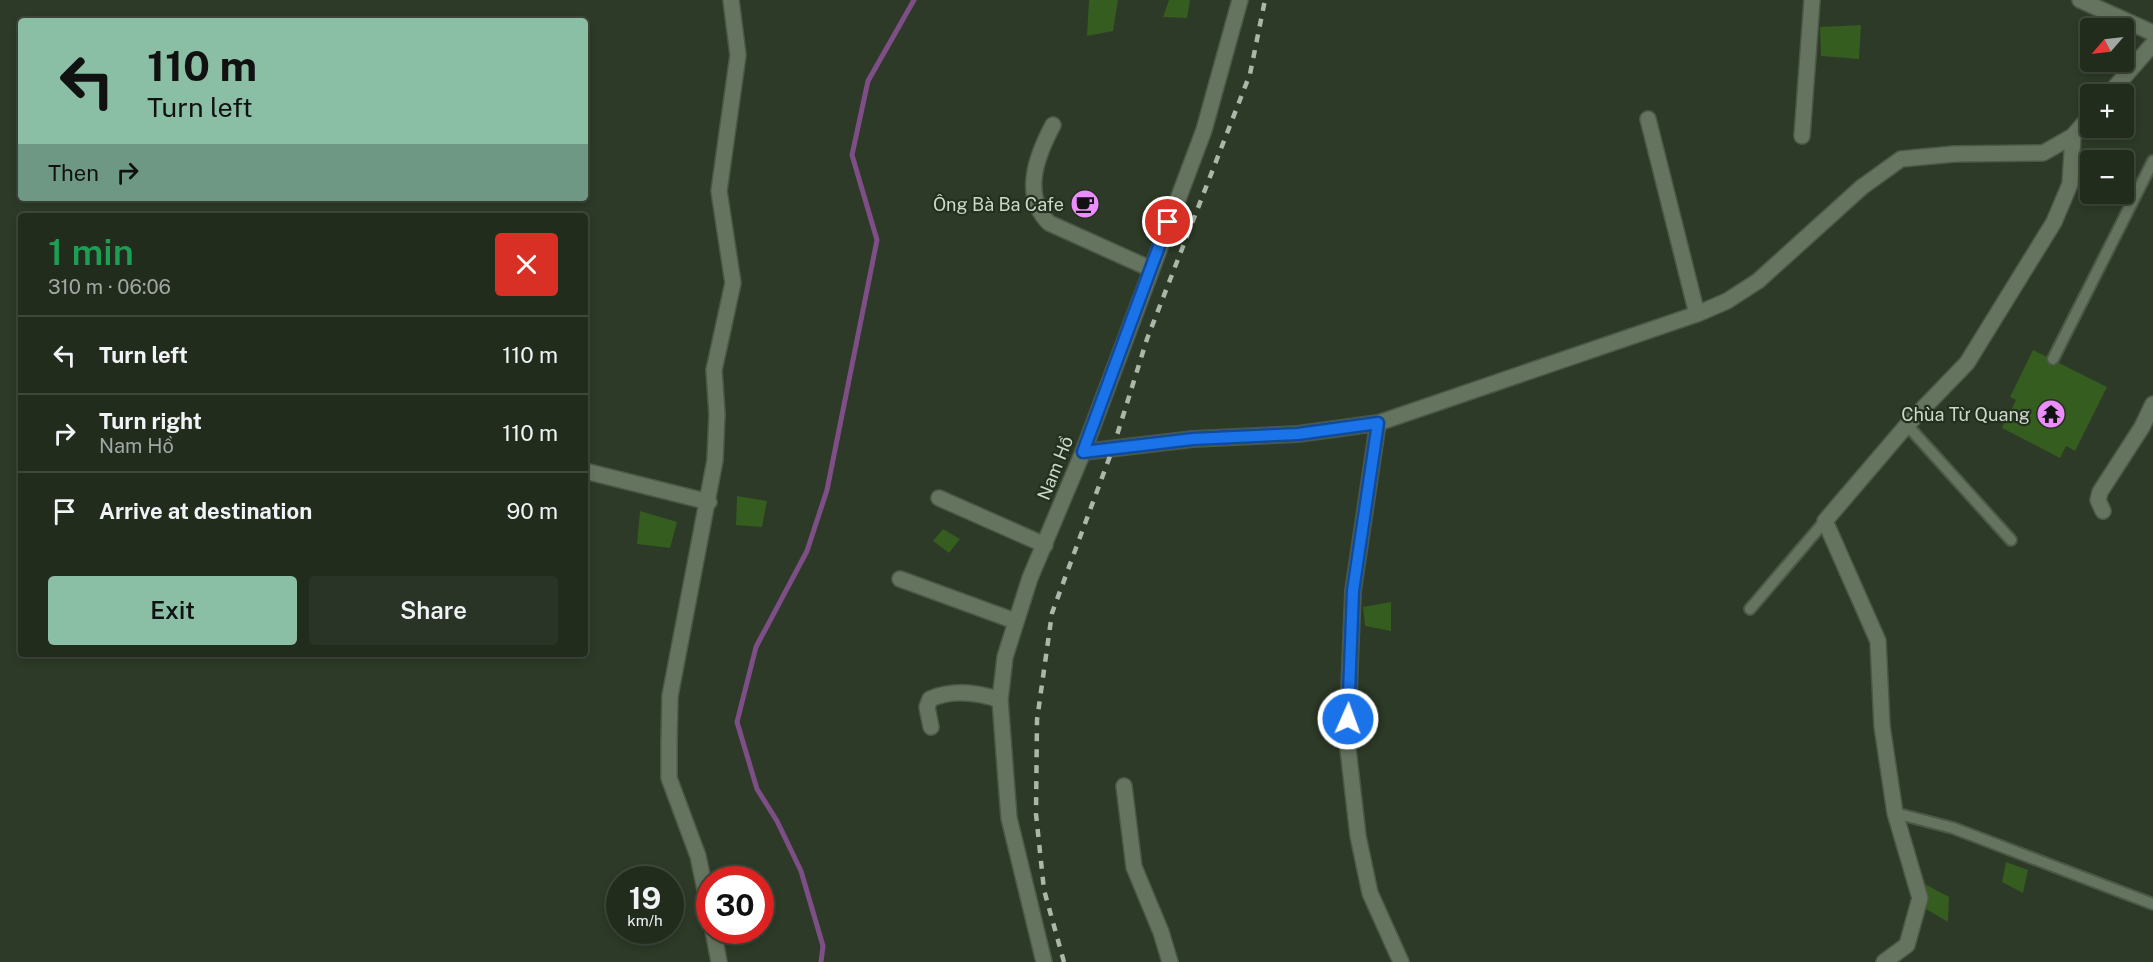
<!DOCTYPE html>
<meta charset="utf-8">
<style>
body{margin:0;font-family:"Public Sans",sans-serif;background:#2a3426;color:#f1f3f6;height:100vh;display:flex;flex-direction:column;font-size:22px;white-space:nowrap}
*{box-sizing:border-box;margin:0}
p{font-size:20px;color:#a2a7a4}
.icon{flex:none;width:33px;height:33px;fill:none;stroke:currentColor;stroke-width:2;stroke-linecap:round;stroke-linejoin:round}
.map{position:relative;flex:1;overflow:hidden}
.side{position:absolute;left:18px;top:213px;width:570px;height:444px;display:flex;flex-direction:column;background:#222c1d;border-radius:6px;box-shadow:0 3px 9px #0003,0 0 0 2px #3f483b}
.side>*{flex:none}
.banner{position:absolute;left:18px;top:18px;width:570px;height:183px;border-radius:6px;box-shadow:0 3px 9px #0003,0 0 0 2px #3f483b;background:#8abfa5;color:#111;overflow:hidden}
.needle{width:39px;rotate:242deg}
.controls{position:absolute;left:2080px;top:18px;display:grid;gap:12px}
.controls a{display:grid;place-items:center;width:54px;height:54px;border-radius:6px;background:#222c1d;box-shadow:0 3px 9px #0003,0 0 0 2px #3f483b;font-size:30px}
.speed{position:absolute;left:606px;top:866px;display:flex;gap:12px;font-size:30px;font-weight:700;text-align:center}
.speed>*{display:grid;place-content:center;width:78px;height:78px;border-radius:50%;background:#222c1d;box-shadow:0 3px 9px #0003,0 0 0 2px #3f483b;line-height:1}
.speed small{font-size:15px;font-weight:400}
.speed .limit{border:9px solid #d22;background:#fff;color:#111}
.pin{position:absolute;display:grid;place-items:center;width:51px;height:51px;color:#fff;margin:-26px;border:3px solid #fff;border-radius:50%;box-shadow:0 2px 6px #0007}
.me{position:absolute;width:66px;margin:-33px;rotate:2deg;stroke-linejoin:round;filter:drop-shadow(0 0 4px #0008)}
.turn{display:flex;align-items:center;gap:21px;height:126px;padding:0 30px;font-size:27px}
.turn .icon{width:78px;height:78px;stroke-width:2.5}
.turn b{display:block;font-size:42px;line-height:51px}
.then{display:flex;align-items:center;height:57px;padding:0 30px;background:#0003;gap:12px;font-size:22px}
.round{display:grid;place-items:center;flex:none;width:63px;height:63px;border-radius:6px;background:#2a3426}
.overview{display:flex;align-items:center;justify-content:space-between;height:102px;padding:0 30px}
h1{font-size:36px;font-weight:600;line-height:45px;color:#1e9e55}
.primary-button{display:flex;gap:12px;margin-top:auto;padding:12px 30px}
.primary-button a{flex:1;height:69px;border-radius:6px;background:#8abfa5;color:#111;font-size:24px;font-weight:600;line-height:69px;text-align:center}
.primary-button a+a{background:#2a3426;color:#f1f3f6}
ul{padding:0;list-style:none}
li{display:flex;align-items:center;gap:18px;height:78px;padding:0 30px;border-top:2px solid #3f483b}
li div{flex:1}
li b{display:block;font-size:22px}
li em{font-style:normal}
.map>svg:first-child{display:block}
</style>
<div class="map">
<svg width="2153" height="962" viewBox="0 0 2153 962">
<rect width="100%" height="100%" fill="#2d3a27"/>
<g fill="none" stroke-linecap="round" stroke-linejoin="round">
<path stroke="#7e4f87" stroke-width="5" d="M821,962L823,946L801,871L777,821L757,789L737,722L756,647L807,551L827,490L877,240L852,155L868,81L914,0"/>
</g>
<path fill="#345d1f" d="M1089,0H1118L1113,31L1087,36Z
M1169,0H1190L1187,18L1163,17Z
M1861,25L1859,59L1821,56L1820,27Z
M2033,350L2107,387L2075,451L2066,446L2060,458L2002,428L2016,400L2010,397Z
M737,496L767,501L762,527L736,525Z
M640,511L677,522L670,548L637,544Z
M943,529L960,539L949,553L933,541Z
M1391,602V631L1365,626L1363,607Z
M2006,862L2028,870L2023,893L2002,882Z
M1921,882L1949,897L1948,922L1926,909L1927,901Z"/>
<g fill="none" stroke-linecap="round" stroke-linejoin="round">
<g stroke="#4c5847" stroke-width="14">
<path id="lane" d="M2053,359L2153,161
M1907,425L2011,540
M1750,609L1825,521
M1895,813L1953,828L2153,904"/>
</g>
<g stroke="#4c5847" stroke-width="18">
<path id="street" d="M2080,0L2153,33
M2109,94L2153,44
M1648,119L1697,314
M1053,125C1037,155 1021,195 1049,223L1151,269
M1802,136L1812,0
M1378,423L1353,591L1347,740L1358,836L1370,893L1401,962
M1083,452L1193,439L1298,434L1378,423L1697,314L1727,301L1758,281L1862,187L1901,159L1954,154L2043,153L2073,136L2091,115
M585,471L709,502
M939,498L1045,545
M2103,511L2098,500L2100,492L2142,427L2153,404
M900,579L1015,621
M931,727L927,707L930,699C953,689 977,692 1000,700
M1124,786L1134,867L1161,932L1170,962
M710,914L698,856L669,778V742L670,696L715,460L717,414L714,370L733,283L719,191L738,55L731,0
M713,930L719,962
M1884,962L1907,945L1920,898L1895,813L1882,726L1878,641L1825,521L1907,425L1967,363L2054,222L2070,184L2073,136"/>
</g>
<g stroke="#4c5847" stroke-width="18">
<path id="secondary" d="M1044,962L1009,818L1000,700L1005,657L1030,578L1083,452L1204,130L1240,0"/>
</g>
<use href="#lane" stroke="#65745f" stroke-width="10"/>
<use href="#street" stroke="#65745f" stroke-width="15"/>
<use href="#secondary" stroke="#65745f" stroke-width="15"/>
<path stroke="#acb6a9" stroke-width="4.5" stroke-dasharray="8 8" stroke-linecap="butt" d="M1064,962L1044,890L1036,814L1037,720L1052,613L1113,448L1147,339L1250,74L1265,0"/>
</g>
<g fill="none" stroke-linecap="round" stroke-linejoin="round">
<g stroke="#114b97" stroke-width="15">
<path id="route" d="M1168,222L1083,452L1193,439L1298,434L1378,423L1353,591L1348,719"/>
</g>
<use href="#route" stroke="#1a73e8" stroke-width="10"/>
</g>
<defs>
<g id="cafe-disc" transform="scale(1.5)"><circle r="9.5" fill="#eb8dfc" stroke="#23301e"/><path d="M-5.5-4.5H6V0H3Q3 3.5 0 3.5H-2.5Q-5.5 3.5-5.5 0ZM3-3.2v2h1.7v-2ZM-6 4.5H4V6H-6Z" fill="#111"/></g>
<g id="temple-disc" transform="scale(1.5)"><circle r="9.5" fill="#eb8dfc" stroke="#23301e"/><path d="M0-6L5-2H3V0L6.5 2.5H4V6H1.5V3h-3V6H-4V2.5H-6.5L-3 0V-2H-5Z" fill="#111"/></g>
</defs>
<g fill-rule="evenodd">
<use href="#cafe-disc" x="1085" y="204"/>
<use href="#temple-disc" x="2051" y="414"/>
</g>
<g text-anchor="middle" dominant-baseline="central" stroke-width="4.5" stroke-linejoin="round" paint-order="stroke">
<g font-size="18" fill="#ced7cb" stroke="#23301e" text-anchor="end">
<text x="1064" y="204">Ông Bà Ba Cafe</text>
<text x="2030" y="414">Chùa Từ Quang</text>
</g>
<g font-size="18" fill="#ced7cb" stroke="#23301e">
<text transform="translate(1055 468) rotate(-68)">Nam Hồ</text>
</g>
</g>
</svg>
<div class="controls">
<a><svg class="needle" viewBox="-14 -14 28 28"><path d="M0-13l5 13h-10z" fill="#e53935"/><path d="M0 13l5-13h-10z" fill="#a2a7a4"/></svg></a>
<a>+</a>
<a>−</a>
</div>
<div class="speed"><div>19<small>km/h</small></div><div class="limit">30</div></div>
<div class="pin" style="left:1168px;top:222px;background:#d93025"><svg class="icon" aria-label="arrive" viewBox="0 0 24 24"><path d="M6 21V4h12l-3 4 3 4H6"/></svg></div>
<svg class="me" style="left:1348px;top:719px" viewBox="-20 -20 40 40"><circle r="17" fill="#1a73e8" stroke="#fff" stroke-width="3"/><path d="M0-11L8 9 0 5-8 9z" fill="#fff"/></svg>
<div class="banner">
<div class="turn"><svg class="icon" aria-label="left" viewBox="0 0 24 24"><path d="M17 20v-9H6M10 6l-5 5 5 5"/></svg><div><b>110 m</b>Turn left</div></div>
<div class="then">Then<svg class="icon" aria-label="right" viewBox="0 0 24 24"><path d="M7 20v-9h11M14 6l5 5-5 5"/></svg></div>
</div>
<section class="side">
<div class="overview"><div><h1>1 min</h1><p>310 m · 06:06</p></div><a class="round" style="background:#d93025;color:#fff"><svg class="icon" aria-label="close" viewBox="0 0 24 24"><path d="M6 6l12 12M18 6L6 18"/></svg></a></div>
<ul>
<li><svg class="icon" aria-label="left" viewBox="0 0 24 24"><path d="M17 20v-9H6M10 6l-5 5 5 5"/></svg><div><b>Turn left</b></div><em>110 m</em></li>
<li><svg class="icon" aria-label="right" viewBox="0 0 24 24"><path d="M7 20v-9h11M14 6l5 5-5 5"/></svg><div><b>Turn right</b><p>Nam Hồ</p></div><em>110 m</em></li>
<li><svg class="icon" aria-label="arrive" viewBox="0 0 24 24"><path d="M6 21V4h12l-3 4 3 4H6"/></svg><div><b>Arrive at destination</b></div><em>90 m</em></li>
</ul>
<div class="primary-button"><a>Exit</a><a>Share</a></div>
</section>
</div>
